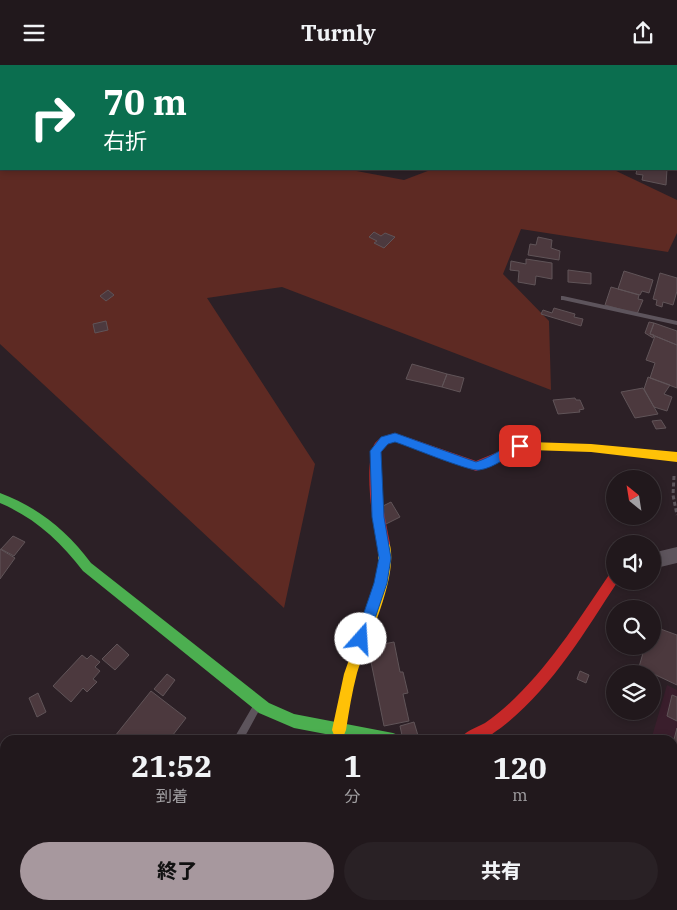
<!DOCTYPE html>
<html lang="ja">
<meta charset="utf-8">
<style>
body{margin:0;font-family:"IBM Plex Serif","Noto Sans JP",serif;background:#292125;color:#f1f3f6;height:100vh;display:flex;flex-direction:column;font-size:19px;white-space:nowrap}
*{box-sizing:border-box;margin:0}
p{font-size:16px;color:#a2a0a3}
.icon{flex:none;width:28px;height:28px;fill:none;stroke:currentColor;stroke-width:2;stroke-linecap:round;stroke-linejoin:round}
.map{position:relative;flex:1;overflow:hidden}
.sheet{position:absolute;left:0px;top:670px;width:678px;height:175px;display:flex;flex-direction:column;background:#21181c;border-radius:15px 15px 0 0;box-shadow:0 2px 8px #0003,0 0 0 1px #3e373b}
.sheet>*{flex:none}
.top-card{position:absolute;left:0px;top:0px;width:678px;height:105px;box-shadow:0 2px 8px #0003,0 0 0 1px #3e373b;background:#0b6e4f;color:#fff;overflow:hidden}
.needle{width:32px;rotate:330deg}
.controls{position:absolute;left:606px;top:405px;display:grid;gap:10px}
.controls a{display:grid;place-items:center;width:55px;height:55px;border-radius:50%;background:#21181c;box-shadow:0 2px 8px #0003,0 0 0 1px #3e373b;font-size:25px}
.pin{position:absolute;display:grid;place-items:center;width:42px;height:42px;color:#fff;margin:-21px;border-radius:10px;box-shadow:0 2px 8px #0006}
.me{position:absolute;width:55px;margin:-28px;rotate:19deg;stroke-linejoin:round;filter:drop-shadow(0 0 4px #0008)}
.turn{display:flex;align-items:center;gap:18px;height:105px;padding:0 20px;font-size:22px}
.turn .icon{width:65px;height:65px;stroke-width:2.5}
.turn b{display:block;font-size:35px;line-height:42px}
.eta{display:flex;justify-content:space-evenly;align-items:center;height:85px;text-align:center}
.eta b{font-size:30px;font-weight:800;line-height:35px}
.button{display:flex;gap:10px;margin-top:auto;padding:10px 20px}
.button a{flex:1;height:58px;border-radius:30px;background:#a7989e;color:#111;font-size:20px;font-weight:800;line-height:58px;text-align:center}
.button a+a{background:#292125;color:#f1f3f6}
header{display:flex;justify-content:space-between;align-items:center;height:65px;padding:0 20px;background:#21181c;font-size:22px;font-weight:800}
.map>svg:first-child{display:block}
</style>
<header><svg class="icon" aria-label="menu" viewBox="0 0 24 24"><path d="M4 6h16M4 12h16M4 18h16"/></svg>Turnly<svg class="icon" aria-label="share" viewBox="0 0 24 24"><path d="M12 15V3M7 8l5-5 5 5M5 13v7h14v-7"/></svg></header>
<div class="map">
<svg width="677" height="845" viewBox="0 0 677 845">
<rect width="100%" height="100%" fill="#2c2026"/>
<path fill="#3a1e2c" d="M667,620L677,625V743L673,741L672,675H651Z"/>
<path fill="#5e2a23" d="M0,0L96,1H1V104H346L404,115L433,104H612L677,135V168L668,187L521,164L503,209L549,256L551,325L282,222L207,233L315,399L284,543L0,279Z
M0,754H5V840H59L60,845H0Z"/>
<path fill="#4c393e" stroke="#605458" d="M637,104H667L666,120L642,115L643,110L636,109Z
M374,167L381,171L385,168L395,172L384,183L374,178L377,176L369,172Z
M538,172L552,175L551,183L560,186L559,195L528,190L530,179L536,180Z
M526,194L552,198V214L536,211L535,220L518,217L519,206L510,205L511,196L526,199Z
M568,205L591,208V219L568,217Z
M624,206L653,215L649,228L642,226L640,230L618,224Z
M660,208L677,213V226L673,240L663,237L662,242L656,240L657,235L653,234Z
M611,222L639,230L638,234L643,235L637,249L605,240Z
M108,225L114,230L106,236L100,231Z
M554,243L575,249L574,252L583,254L581,261L541,249L543,245L552,248Z
M106,256L108,265L95,268L93,259Z
M649,257L654,258L650,269L654,270L653,273L645,268Z
M654,258L677,266V280L650,269Z
M655,271L677,280V323L650,313L655,298L646,295Z
M412,299L447,309L442,322L406,314Z
M447,309L464,313L460,327L442,322Z
M648,312L670,320L664,329L672,332L667,346L654,342L644,324Z
M643,323L658,349L635,353L621,327Z
M575,333L576,335H580L584,344L579,345L580,347L558,349L553,335Z
M661,355L666,363L656,364L652,356Z
M391,437L400,452L386,459L377,444Z
M13,471L25,477L14,491L1,484Z
M0,484L15,493L0,514Z
M652,561L677,570V620L639,602L645,581H652Z
M394,577L400,607H403L408,628L403,629L409,656L384,661L368,582Z
M117,579L129,590L115,605L102,594Z
M82,590L87,594L91,590L100,597L95,602L100,606L93,614L97,617L87,627L83,623L71,637L53,621Z
M580,606L589,610L586,618L577,614Z
M167,609L175,615L163,631L154,624Z
M151,626L186,653L169,675L166,672L163,675H120L115,671Z
M38,628L46,647L37,652L29,633Z
M672,630L677,632V656L667,651Z
M414,657L419,674L403,675L400,661Z
M677,663V727L672,725V682Z
M518,670L559,672V675H519Z
M189,840H207L200,845H191Z
M449,840H504L505,845H450Z"/>
<g fill="none" stroke-linecap="round" stroke-linejoin="round">
<path stroke="#5c545a" stroke-width="2.5" stroke-dasharray="2.5 2" stroke-linecap="butt" d="M225,1L227,0"/>
<path stroke="#5c545a" stroke-width="3" stroke-dasharray="4 2.5" stroke-linecap="butt" d="M674,411L673,430L677,450"/>
<path stroke="#5c545a" stroke-width="4" stroke-dasharray="4.5 3" stroke-linecap="butt" d="M583,840L589,844L599,845
M610,845L616,840"/>
<path fill="#5d545c" fill-rule="evenodd" d="M405,104H413L410,106Z
M561,231H563L677,256V260L563,235H561Z
M257,638L260,639L261,642L243,675H233L254,639Z
M5,713V723L0,725V715Z"/>
<path fill="#5d545c" fill-rule="evenodd" d="M267,0H278L279,1H268Z
M427,0H439L440,1H428Z
M676,63H677V69H676Z
M677,482V498L652,504V488Z
M672,738L677,740V762L672,760Z"/>
<path fill="#4caf50" fill-rule="evenodd" d="M0,428C38,442 67,466 91,498L269,638L294,649L393,668L398,670L400,675H357L294,663L259,648L83,506C60,476 35,453 0,438Z"/>
<path fill="#ffc107" fill-rule="evenodd" d="M530,377L591,379L677,387V397L591,387L530,385L526,384L525,381L526,378Z
M384,473L388,474C402,505 367,576 357,608C352,627 349,646 346,665L344,670L339,672L334,670L332,665L344,609L374,524L378,508V478L380,474Z"/>
<path fill="#c62828" fill-rule="evenodd" d="M395,368L476,396L522,377L534,378L535,381L534,384L517,388L476,406L395,376C390,378 385,380 382,385C374,402 386,459 390,478L388,482L384,483L380,482C371,463 364,395 375,378C380,372 387,370 395,368Z
M615,505V516H618C584,568 552,623 502,662C496,666 487,674 479,675C473,676 466,675 460,675C464,666 476,663 485,658C495,651 506,642 515,633C553,596 581,551 611,507Z"/>
</g>
<path fill="#1a73e8" stroke="#114b97" d="M395,368L476,397C492,392 504,382 520,376L525,381L524,384C508,390 495,403 479,405C470,407 408,381 395,377L388,379L381,387L384,452L391,493L387,518L368,574L366,578L361,580L357,578L355,574L374,518L379,493L372,452L370,386L381,372Z"/>
</svg>
<div class="controls">
<a><svg class="needle" viewBox="-14 -14 28 28"><path d="M0-13l5 13h-10z" fill="#e53935"/><path d="M0 13l5-13h-10z" fill="#a2a0a3"/></svg></a>
<a><svg class="icon" aria-label="sound" viewBox="0 0 24 24"><path d="M4 9h4l5-4v14l-5-4H4zM17 9q2 3 0 6"/></svg></a>
<a><svg class="icon" aria-label="search" viewBox="0 0 24 24"><circle cx="10" cy="10" r="6"/><path d="M15 15l6 6"/></svg></a>
<a><svg class="icon" aria-label="layers" viewBox="0 0 24 24"><path d="M12 4l9 5-9 5-9-5zM3 14l9 5 9-5"/></svg></a>
</div>
<div class="pin" style="left:520px;top:381px;background:#d93025"><svg class="icon" aria-label="arrive" viewBox="0 0 24 24"><path d="M6 21V4h12l-3 4 3 4H6"/></svg></div>
<svg class="me" style="left:361px;top:574px" viewBox="-20 -20 40 40"><circle r="19" fill="#fff"/><path d="M0-13L10 11 0 6-10 11z" fill="#1a73e8"/></svg>
<div class="top-card">
<div class="turn"><svg class="icon" aria-label="right" viewBox="0 0 24 24"><path d="M7 20v-9h11M14 6l5 5-5 5"/></svg><div><b>70 m</b>右折</div></div>
</div>
<section class="sheet">
<div class="eta">
<div><b>21:52</b><p>到着</p></div>
<div><b>1</b><p>分</p></div>
<div><b>120</b><p>m</p></div>
</div>
<div class="button"><a>終了</a><a>共有</a></div>
</section>
</div>
